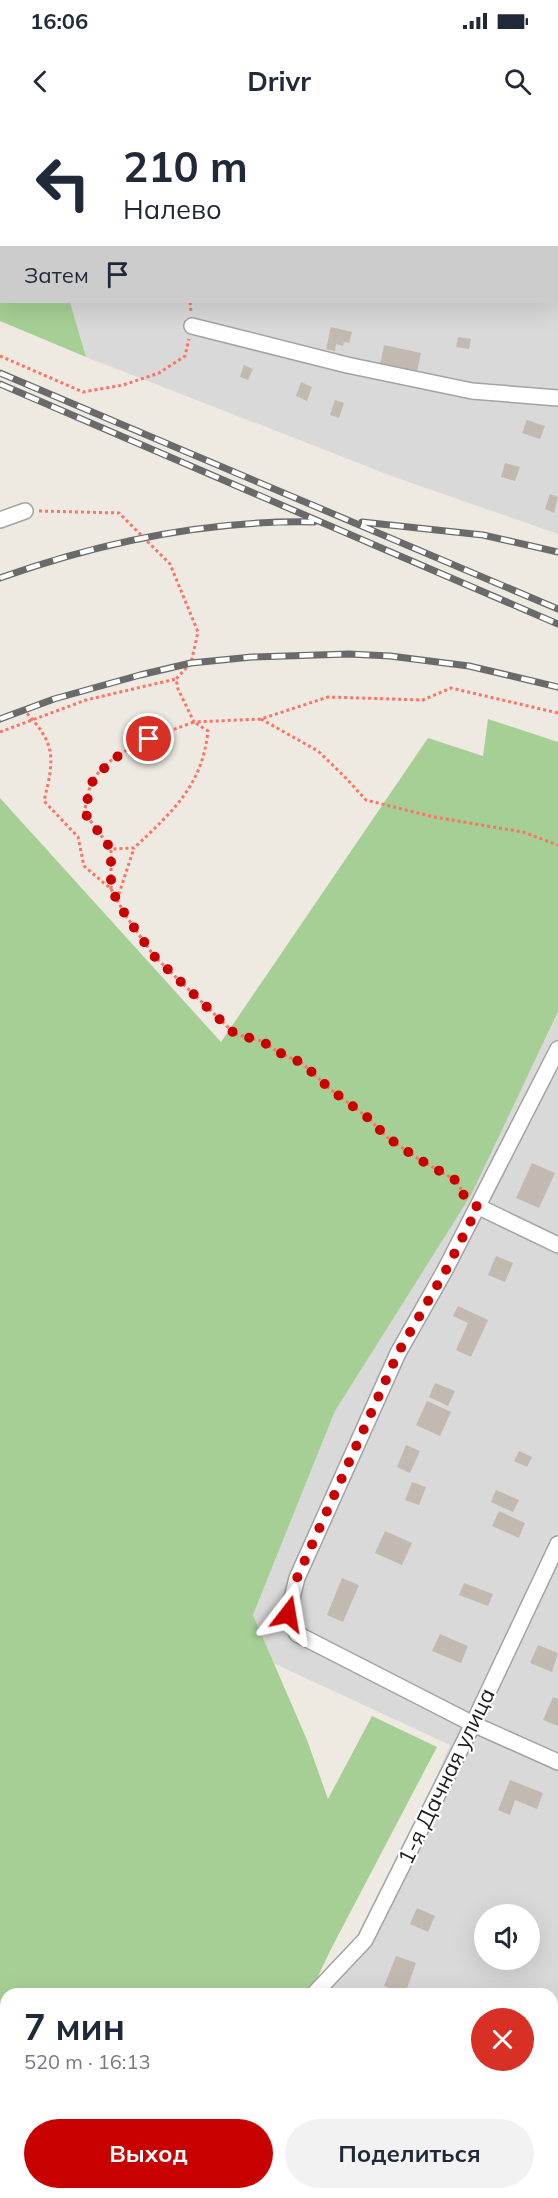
<!DOCTYPE html>
<html lang="ru">
<meta charset="utf-8">
<style>
body{margin:0;font-family:Mulish,sans-serif;background:#f2f2f3;color:#1f2937;height:100vh;display:flex;flex-direction:column;font-size:22px;white-space:nowrap}
*{box-sizing:border-box;margin:0}
p{font-size:20px;color:#747a83}
.icon{flex:none;width:33px;height:33px;fill:none;stroke:currentColor;stroke-width:2;stroke-linecap:round;stroke-linejoin:round}
.map{position:relative;flex:1;overflow:hidden}
.panel{position:absolute;left:0px;top:1868px;width:558px;height:212px;display:flex;flex-direction:column;background:#fff;border-radius:18px 18px 0 0;box-shadow:0 6px 24px #0002}
.panel>*{flex:none}
.banner{position:absolute;left:0px;top:0px;width:558px;height:183px;box-shadow:0 6px 24px #0002;background:#fff;color:#1f2937;overflow:hidden}
.tools{position:absolute;left:474px;top:1784px;display:grid;gap:12px}
.tools a{display:grid;place-items:center;width:66px;height:66px;border-radius:50%;background:#fff;box-shadow:0 6px 24px #0002;font-size:30px}
.pin{position:absolute;display:grid;place-items:center;width:51px;height:51px;color:#fff;margin:-26px;border:3px solid #fff;border-radius:50%;box-shadow:0 2px 6px #0007}
.me{position:absolute;width:66px;margin:-33px;rotate:14deg;stroke-linejoin:round;filter:drop-shadow(0 0 4px #0008)}
.turn{display:flex;align-items:center;gap:21px;height:126px;padding:0 24px;font-size:27px}
.turn .icon{width:78px;height:78px;stroke-width:2.5}
.turn b{display:block;font-size:42px;line-height:51px}
.then{display:flex;align-items:center;height:57px;padding:0 24px;background:#0003;gap:12px;font-size:22px}
.round{display:grid;place-items:center;flex:none;width:63px;height:63px;border-radius:32px;background:#f2f2f3}
.head{display:flex;align-items:center;justify-content:space-between;height:102px;padding:0 24px}
h1{font-size:36px;font-weight:700;line-height:45px}
.primary-button{display:flex;gap:12px;margin-top:auto;padding:12px 24px}
.primary-button a{flex:1;height:69px;border-radius:36px;background:#c90000;color:#fff;font-size:24px;font-weight:700;line-height:69px;text-align:center}
.primary-button a+a{background:#f2f2f3;color:#1f2937}
.status{display:flex;justify-content:space-between;align-items:center;height:42px;padding:0 30px;background:#fff;direction:ltr}
.status svg{height:16px;fill:currentColor}
header{display:flex;justify-content:space-between;align-items:center;height:78px;padding:0 24px;background:#fff;font-size:27px;font-weight:700}
.map>svg:first-child{display:block}
</style>
<div class="status"><b>16:06</b><svg viewBox="0 0 49 12"><path d="M0 12V9h3v3zM5 12V6h3v6zM10 12V3h3v9zM15 12V0h3v12zM26 1h20v11H26zM47 4h2v5h-2z"/></svg></div>
<header><svg class="icon" aria-label="back" viewBox="0 0 24 24"><path d="M15 5l-7 7 7 7"/></svg>Drivr<svg class="icon" aria-label="search" viewBox="0 0 24 24"><circle cx="10" cy="10" r="6"/><path d="M15 15l6 6"/></svg></header>
<div class="map">
<svg width="558" height="2078" viewBox="0 0 558 2078">
<rect width="100%" height="100%" fill="#eeeae2"/>
<path fill="#dad9d9" fill-rule="evenodd" d="M0,0H558V414L397,358L86,237L70,182H556V2H2L1,53Z
M558,894V2078H282L277,2073H552V1874L315,1873L322,1853L377,1799L450,1625L273,1543L253,1495L335,1291L466,1080ZM484,1794H530V1839H484Z"/>
<path fill="#a6cf95" d="M0,52L2,182H70L86,237L0,201Z
M488,599L558,622V892L471,1075L335,1291L253,1495L307,1620L328,1679L372,1596L437,1627L331,1829L310,1873L6,1874V2073H296L300,2078H0V678L221,922L428,618L483,636Z"/>
<path fill="#c2b9b1" d="M331,207L352,212L349,223L344,222L343,226L336,224L335,231L326,229Z
M458,217L471,219L469,229L456,227Z
M384,225L421,233L417,252L380,245Z
M244,245L253,249L248,260L240,257Z
M301,262L312,267L307,281L296,276Z
M335,280L344,283L339,298L330,295Z
M527,300L545,306L540,319L522,313Z
M505,343L520,347L515,361L501,357Z
M550,374L558,377L554,393L545,389Z
M532,1043L555,1053L539,1088L516,1078Z
M496,1136L513,1143L505,1162L488,1155Z
M458,1186L488,1200L471,1237L456,1230L468,1203L453,1196Z
M435,1263L455,1271L448,1286L429,1277Z
M427,1281L451,1292L440,1316L416,1305Z
M406,1325L420,1331L410,1353L397,1347Z
M519,1331L532,1337L527,1347L514,1341Z
M412,1362L426,1367L419,1385L405,1380Z
M496,1370L519,1380L513,1392L491,1382Z
M499,1391L525,1403L519,1418L492,1406Z
M385,1411L412,1423L402,1445L375,1433Z
M342,1458L359,1465L343,1502L327,1495Z
M464,1463L493,1474L488,1486L459,1475Z
M440,1514L468,1526L461,1543L432,1531Z
M538,1525L558,1533L552,1552L530,1543Z
M553,1577L558,1579V1606L543,1600Z
M510,1660L543,1673L537,1689L515,1680L510,1695L498,1690Z
M417,1788L435,1796L428,1812L410,1804Z
M490,1788L504,1794H487Z
M396,1836L416,1843L405,1874L384,1866Z
M552,2029L558,2032V2047L552,2044Z
M478,2073H500L497,2078H475Z"/>
<g fill="none" stroke-linecap="round" stroke-linejoin="round">
<g stroke="#a3a3a3" stroke-width="18">
<path id="minor" d="M551,0L553,2
M337,2L338,0
M0,43L2,44
M192,206L347,245L472,271L558,278
M0,400L25,391
M558,929L445,1150L398,1233L297,1458L288,1494L297,1514L473,1604L558,1642
M479,1087L558,1125
M314,1874L365,1820L473,1604L558,1424
M308,2073L316,2078"/>
</g>
<path stroke="#fd7364" stroke-width="3" stroke-dasharray="3 3" stroke-linecap="butt" d="M190,182L191,192
M0,236L83,272L123,265L159,253L185,236L189,219
M39,391L119,393L170,444L198,512L191,543L176,559L178,569L194,602L261,599L328,577L423,580L451,568L558,593
M23,589C56,624 55,636 44,681L78,717L84,746L111,769L126,796L154,836L235,914L262,921L278,932L302,943L330,969L367,997L387,1017L417,1038L457,1061L465,1078
M261,599L318,631L344,656L366,680L434,697L523,712L558,725
M0,612L86,580L176,559
M111,769V729L84,692C87,682 88,668 93,660C112,629 162,614 194,602L208,611C202,666 173,691 134,728L111,729
M117,780L134,728"/>
<use href="#minor" stroke="#fff" stroke-width="15"/>
<g stroke="#6a6a6a" stroke-width="7">
<path id="rail" d="M0,253L558,489
M0,264L558,504
M362,402L483,415L558,432
M0,458C101,422 207,400 314,402
M0,599L54,579L140,555L191,543L252,537L349,534L390,536L469,546L558,567"/>
</g>
<use href="#rail" stroke="#fff" stroke-width="4.5" stroke-dasharray="14" stroke-linecap="butt"/>
</g>
<g fill="none" stroke-linecap="round" stroke-linejoin="round">
<path stroke="#c90000" stroke-width="10" stroke-dasharray="0 18" d="M149,619L113,639L93,660L84,692L111,729V769L126,796L154,836L235,914L262,921L278,932L302,943L330,969L367,997L387,1017L417,1038L457,1061L466,1080L478,1087L446,1150L398,1233L297,1458L288,1494"/>
</g>
<g text-anchor="middle" dominant-baseline="central" stroke-width="4.5" stroke-linejoin="round" paint-order="stroke">
<g font-size="22" fill="#1c1c1c" stroke="#fff">
<text transform="translate(446 1656) rotate(-64)">1-я Дачная улица</text>
</g>
</g>
</svg>
<div class="tools">
<a><svg class="icon" aria-label="sound" viewBox="0 0 24 24"><path d="M4 9h4l5-4v14l-5-4H4zM17 9q2 3 0 6"/></svg></a>
</div>
<div class="pin" style="left:149px;top:619px;background:#d93025"><svg class="icon" aria-label="arrive" viewBox="0 0 24 24"><path d="M6 21V4h12l-3 4 3 4H6"/></svg></div>
<svg class="me" style="left:288px;top:1494px" viewBox="-20 -20 40 40"><path d="M0-17L14 15 0 8-14 15z" fill="#c90000" stroke="#fff" stroke-width="4"/></svg>
<div class="banner">
<div class="turn"><svg class="icon" aria-label="left" viewBox="0 0 24 24"><path d="M17 20v-9H6M10 6l-5 5 5 5"/></svg><div><b>210 m</b>Налево</div></div>
<div class="then">Затем<svg class="icon" aria-label="arrive" viewBox="0 0 24 24"><path d="M6 21V4h12l-3 4 3 4H6"/></svg></div>
</div>
<section class="panel">
<div class="head"><div><h1>7 мин</h1><p>520 m · 16:13</p></div><a class="round" style="background:#d93025;color:#fff"><svg class="icon" aria-label="close" viewBox="0 0 24 24"><path d="M6 6l12 12M18 6L6 18"/></svg></a></div>
<div class="primary-button"><a>Выход</a><a>Поделиться</a></div>
</section>
</div>
